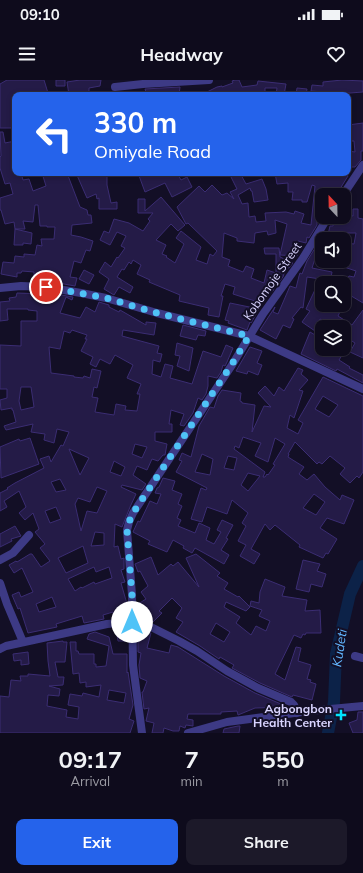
<!DOCTYPE html>
<style>
body{margin:0;font-family:Mulish,sans-serif;background:#1c1929;color:#f1f3f6;height:100vh;display:flex;flex-direction:column;font-size:15px;white-space:nowrap}
*{box-sizing:border-box;margin:0}
p{font-size:13px;color:#9b9ba3}
.icon{flex:none;width:22px;height:22px;fill:none;stroke:currentColor;stroke-width:2;stroke-linecap:round;stroke-linejoin:round}
.map{position:relative;height:653px;overflow:hidden}
.drawer{display:flex;flex-direction:column;background:#0e0b1c;flex:1}
.drawer>*{flex:none}
.guide{position:absolute;left:12px;top:12px;width:339px;height:84px;border-radius:8px;box-shadow:0 2px 6px #0003,0 0 0 1px #2e2b3b;background:#2563eb;color:#fff;overflow:hidden}
.needle{width:26px;rotate:338deg}
.tools{position:absolute;left:315px;top:108px;display:grid;gap:8px}
.tools a{display:grid;place-items:center;width:36px;height:36px;border-radius:8px;background:#0e0b1c;box-shadow:0 2px 6px #0003,0 0 0 1px #2e2b3b;font-size:20px}
.pin{position:absolute;display:grid;place-items:center;width:34px;height:34px;color:#fff;margin:-17px;border:2px solid #fff;border-radius:50%;box-shadow:0 1px 4px #0007}
.me{position:absolute;width:44px;margin:-22px;rotate:0deg;stroke-linejoin:round;filter:drop-shadow(0 0 3px #0008)}
.turn{display:flex;align-items:center;gap:14px;height:84px;padding:0 16px;font-size:18px}
.turn .icon{width:52px;height:52px;stroke-width:2.5}
.turn b{display:block;font-size:28px;line-height:34px}
.eta{display:flex;justify-content:space-evenly;align-items:center;height:68px;text-align:center}
.eta b{font-size:24px;font-weight:700;line-height:28px}
.cta{display:flex;gap:8px;margin-top:auto;padding:8px 16px}
.cta a{flex:1;height:46px;border-radius:8px;background:#2563eb;color:#fff;font-size:16px;font-weight:700;line-height:46px;text-align:center}
.cta a+a{background:#1c1929;color:#f1f3f6}
.status{display:flex;justify-content:space-between;align-items:center;height:28px;padding:0 20px;background:#0e0b1c;direction:ltr}
.status svg{height:11px;fill:currentColor}
header{display:flex;justify-content:space-between;align-items:center;height:52px;padding:0 16px;background:#0e0b1c;font-size:18px;font-weight:700}
.map>svg:first-child{display:block}
</style>
<div class="status"><b>09:10</b><svg viewBox="0 0 49 12"><path d="M0 12V9h3v3zM5 12V6h3v6zM10 12V3h3v9zM15 12V0h3v12zM26 1h20v11H26zM47 4h2v5h-2z"/></svg></div>
<header><svg class="icon" aria-label="menu" viewBox="0 0 24 24"><path d="M4 6h16M4 12h16M4 18h16"/></svg>Headway<svg class="icon" aria-label="heart" viewBox="0 0 24 24"><path d="M12 20l-8-8c-3-5 5-10 8-4 3-6 11-1 8 4z"/></svg></header>
<div class="map">
<svg width="363" height="653" viewBox="0 0 363 653">
<rect width="100%" height="100%" fill="#130f26"/>
<g fill="none" stroke-linecap="round" stroke-linejoin="round">
<path stroke="#0c2248" stroke-width="12" d="M328,653L334,622L336,574L350,514L363,486"/>
</g>
<path fill="#241b47" stroke="#3b2d73" fill-rule="evenodd" d="M7,0H44L48,13L42,15H38L37,13L31,15H15V28L13,29L15,33V48H0V4Z
M56,0H65V6H56Z
M80,0H101L100,6L89,8V15H69L67,2Z
M235,0H239L242,7L257,5L258,1L286,4L284,15H276L277,8H265V15H201L217,7L222,6V7L233,3L232,1Z
M342,0L363,1V12L324,15V12L311,11L312,5L323,6V2Z
M180,7L179,15H168V13L147,15L145,9Z
M297,8L307,9L306,15H296Z
M363,43V71H361V80L355,87H348V71L355,72L354,61H348V45Z
M0,52H3L5,63L15,61V93H21L23,100L29,99L33,111L46,106L42,93H67L80,127L87,130L88,135H91L92,143L72,145L71,155L81,157L93,161L90,171L86,170L81,183L74,181L70,197L77,198L75,206L42,200V198L34,196V192L22,191L21,193H17V197L1,194L3,182L14,183L15,176L24,177V174L35,175L37,165L42,166L41,159H54L55,147H47V146H40L38,125H35L33,142L23,141L25,149H15L32,153L31,164L23,163V165H14L15,149L14,142L5,144L1,130H0V118L13,114L10,103L5,104L0,88V77L1,76Z
M76,93H102L103,96H107V105L111,123L117,122V129H99V118L97,119L96,114L87,118Z
M138,93H177L181,100L187,97L192,107L172,117L165,103L145,112Z
M229,93H240L246,104L262,99L266,109L268,120L254,122L252,111H251L250,108L238,115L242,124L248,123L249,137L255,136L256,142L266,141L265,133L286,132L294,134L295,131L304,134L301,143L311,145L315,106L312,105L307,122H302V120H292L293,112H288V103L277,104L275,93H284V94L346,93L348,96L338,112L334,111V115H322V131L318,141H317V145L309,158L307,157L306,163L298,161L297,176L280,175L287,144L275,140L276,153L268,155L267,151L255,153L254,163L237,161V158L224,153L222,177L230,180L228,186L243,192L246,186L254,189L251,198L264,203L267,190L276,193V174H265L264,168H279L280,177L293,183L289,188L286,187L283,197L279,202H277L273,211L265,209L261,223L233,214L235,207L225,204L221,216H223L219,237L208,235L209,228L179,221L180,215L149,202L150,200L137,194L141,185L133,180L131,184L129,182L124,190L122,189L117,197L133,207L130,213L119,207L114,215L104,209L109,199L99,192L105,182L111,187L117,177L118,178L125,168L121,166L126,156L117,152L110,165L100,160L104,151L109,153L114,139L129,143L143,151L150,141L148,139L153,133H138V119H145V131L161,117L185,145L178,151L171,144L156,160L166,165L162,174L167,176L166,177L175,183L184,164L176,158L181,151L201,167L196,180L207,184L210,174L213,176L217,171L188,143L186,144L177,127L199,106L205,112L212,105L222,115L227,113L234,119L230,112L237,109Z
M353,129H358V138L363,139V223L348,214L344,222V204L349,196L354,197L356,191L344,187V163L354,164L356,153H339L338,159H327L330,146H333L335,137H344V134L353,136Z
M317,165L319,166L312,188L332,192L330,203H322V225H343L338,236L352,245L363,230V278L350,272L355,263L344,256V247H333L320,239L315,251L302,242L310,231L306,229L320,199L307,197L303,228L301,227L292,238L294,239L290,248L283,245L276,259L260,250L275,227L273,232L278,234L290,206L296,208L299,196L300,193L302,194L307,181Z
M84,190L94,195L89,204L79,199Z
M43,212L73,217L72,220L66,217L60,233L80,238L86,227L95,232L99,222L109,225V227L119,232L120,230L146,245V242L156,243L154,255L123,250L122,256L159,266L157,273L162,274L160,282L153,280L152,294L161,297L165,284L173,286L170,298L192,304L203,271L221,277L226,265L233,268L227,282L225,286L223,285L221,292L217,298L208,296V306L206,314L202,320L198,318L193,333L184,346L180,345L184,334L171,330L169,344H172V352H155V361L167,364L165,375H163L158,381L152,379L147,390L137,386L133,395L146,404L142,410L122,405L121,407L136,414L130,427L122,447L115,444L114,467L118,466L121,479L124,478V489L121,490L125,502L121,503L127,524L124,525L126,537L114,538L113,532L103,535L104,539L84,543L82,536L56,544L57,547L28,553L20,528L18,529L12,515L19,512L21,517L33,512L22,488L14,493L9,485L16,481L17,482L30,474H32L41,487L50,481L40,468L45,464L35,452L39,449L33,433L25,440L19,433L26,427L19,411L4,421L7,427L0,431V413L8,409L7,408L15,403L44,388L40,379L49,376L51,382L61,365L63,366L69,352L57,349L54,363L44,360L45,354L31,352L33,344L6,350L4,346L16,342L13,330H12V328L1,330L0,320L7,318V309H0V265L21,266V241H37V231L28,230V229H7L8,240L0,241V222L10,221L9,218L16,217L17,213L43,214ZM72,250L87,255L85,259H87L81,271L93,277L90,284L96,287L100,279L110,284L115,275L133,285L127,298L141,304L137,314H140L137,331L125,330L126,326L116,324L114,335L95,332L98,318L92,317L94,307L97,308L101,291L92,289L90,298L84,296L83,298L74,297V296L51,293L49,267L60,269L64,251L70,253ZM21,307H31L34,327L21,330L19,321ZM135,364L147,367L142,378L132,374ZM69,369L89,378L80,395ZM114,381L125,387L121,396L110,392ZM60,399L66,410L56,412L51,402ZM97,407L107,411L97,433L87,431L81,451L75,424L78,418L90,422ZM56,427L61,439L50,443L45,431ZM95,452L104,453V465L91,466ZM83,466L88,483L66,493L58,478ZM94,487L96,492L109,487L112,498L95,504L94,502L82,508L81,507L75,511L68,499ZM52,517L56,527L39,532L36,524Z
M230,223L259,229L251,243L250,242L247,250L228,243L229,241L225,240Z
M183,245L206,251L205,256L198,255L196,260L180,256Z
M310,252L322,259V269H346L339,280L350,287L349,288L363,295V303L337,289L336,291L301,274Z
M177,263L193,268L189,291L177,286L180,276L175,275Z
M250,267L262,271L257,283L262,285L258,295L248,291L247,294L236,291Z
M298,288L303,290L301,294L308,300L299,310L303,311L294,338L290,335L287,348L298,354L303,343L298,340L323,297L363,316V392L359,398L357,396L350,403L340,394L345,388L330,376L322,384L319,382L317,384L295,362L288,374H289L288,377L304,387L299,394L307,400L314,394L325,407L340,420L342,415L354,420L344,444L327,438L320,448L337,459L328,474L326,473L323,478L299,467L300,465L275,445L270,450L265,444L251,469L260,474L254,484L240,476L246,465L238,461L246,446L242,443L248,433L232,420L227,434L207,427L202,442L191,439L201,408L206,410L207,408L176,392L182,381L179,380L182,373L191,377L199,346L210,327L214,328L218,316L222,310L241,313L240,321L242,322V323L255,325L252,352L264,326L271,327L258,313L265,306L274,316L279,307L284,311ZM323,316L338,325L329,337L315,329ZM243,357L261,363L255,376L268,382L275,358L285,364L273,384L275,385L268,395L267,394L265,397H263L265,392L234,369L235,366L239,368ZM202,374L213,379L210,395L195,392ZM228,376L237,378L234,390L224,388ZM248,393L260,396L248,411L241,405ZM314,414L325,422L316,435L303,428Z
M30,358L39,384L1,398L0,367L19,359L20,361Z
M163,398L175,401L172,410L182,414L178,424L182,426L177,438L181,440L178,446L195,453L199,443L210,448L206,460L214,464L221,452L217,450L222,440L233,445L226,458L228,459L221,470L229,475L224,484L195,468L192,473L183,468L184,466L173,460L167,472L148,464L150,461L133,452L138,441L140,442L150,421L157,424L161,414L155,413L157,408L159,407Z
M15,446L21,456L11,459L12,461L0,467V454Z
M196,474L220,493L217,496L228,503L224,509L238,517L239,516L250,527L246,531L226,522L224,527L240,537L236,543L251,555L256,546L266,551L270,541L259,536L262,530L250,526L251,521L259,523L260,512L265,499L285,507L282,516L307,520L305,531L320,530L321,553H306L305,555L303,554L301,558L294,555L275,594L285,600L296,567L301,568L298,581L311,585L307,599L311,600L310,602L316,604L312,620L293,615L292,617L260,603L232,588L234,585L220,577L219,579L200,566L176,552L183,542L176,538L182,528L172,518L159,531L162,533L153,542L142,537L138,528V524L146,519L141,512L148,506L140,491L138,492L135,484L151,477L158,495L171,484L173,486L178,482L199,507L186,478ZM216,543L230,552L224,562L210,554Z
M303,480L320,484L317,491L326,494L322,507L311,504L309,512L296,509Z
M127,548V561H118L116,549Z
M140,549L151,553L147,568L169,573L171,565L178,567L224,596L255,613L288,627L255,628L238,635L237,631L221,632V634H188L187,639L193,640V646L186,645L185,648L180,646L179,651H173L164,648L163,653H152L154,643L146,641L149,628L144,629L142,612H143L147,601L140,598L139,585L141,573L138,572V555Z
M95,552L109,557L113,574H127V593L128,592L133,625L129,639L134,641L130,653H0V616L9,617L11,600L21,601L20,596H28V594L50,596L48,581L47,563L63,561V562H67L65,582H55L58,597H64L63,605L49,606L60,609L59,616L48,615L47,626L67,630L66,637L78,639L79,627L68,625L70,614L82,616L83,613L99,617L101,605L86,607V602L80,603L79,593L73,594L70,562H76V571H78L79,574H94V584H96V587L106,586L109,566L87,559L89,554ZM109,610L126,613L124,623L107,620Z
M28,572L29,584L21,585V580L14,581L13,574Z
M358,632H363V653H353L349,643L357,640Z
M238,646H240L239,653H223L224,649Z"/>
<g fill="none" stroke-linecap="round" stroke-linejoin="round">
<path stroke="#3d3a85" stroke-width="8" d="M115,7L143,4L209,0
M343,115L363,85
M0,208L21,206L46,207L81,213L106,218L157,233L249,256L363,309
M0,480L13,473L29,455
M0,503L7,524L23,562
M0,569L6,566L107,544L132,542L147,545L179,561L197,571L227,591L258,608L291,622L294,625L297,633
M355,576L363,578
M142,653L133,585L132,515L127,450L129,442L133,433L232,285L263,234L303,178L328,137
M188,653L227,642L309,631L363,626"/>
</g>
<g fill="none" stroke-linecap="round" stroke-linejoin="round">
<path stroke="#4fc3f7" stroke-width="7" stroke-dasharray="0 12.6" d="M46,207L106,218L157,233L249,256L232,284L133,433L129,442L127,450L132,515V542"/>
</g>
<path fill="#00e5ff" stroke="#130f26" stroke-width="1.5" d="M339 629h4v4h4v4h-4v4h-4v-4h-4v-4h4z"/>
<g text-anchor="middle" dominant-baseline="central" stroke-width="4" stroke-linejoin="round" paint-order="stroke">
<g font-size="12" fill="#d9d4ff" stroke="#130f26">
<text transform="translate(272 201) rotate(-55)">Kobomoje Street</text>
</g>
<g font-size="12" font-weight="bold" fill="#d9d4ff" stroke="#130f26" text-anchor="end">
<text x="332" y="628">Agbongbon<tspan x="332" dy="14">Health Center</tspan></text>
</g>
<g font-size="13" font-style="italic" fill="#62b6ff" stroke="#130f26">
<text transform="translate(339 568) rotate(-81)">Kudeti</text>
</g>
</g>
</svg>
<div class="tools">
<a><svg class="needle" viewBox="-14 -14 28 28"><path d="M0-13l5 13h-10z" fill="#e53935"/><path d="M0 13l5-13h-10z" fill="#9b9ba3"/></svg></a>
<a><svg class="icon" aria-label="sound" viewBox="0 0 24 24"><path d="M4 9h4l5-4v14l-5-4H4zM17 9q2 3 0 6"/></svg></a>
<a><svg class="icon" aria-label="search" viewBox="0 0 24 24"><circle cx="10" cy="10" r="6"/><path d="M15 15l6 6"/></svg></a>
<a><svg class="icon" aria-label="layers" viewBox="0 0 24 24"><path d="M12 4l9 5-9 5-9-5zM3 14l9 5 9-5"/></svg></a>
</div>
<div class="pin" style="left:46px;top:207px;background:#d93025"><svg class="icon" aria-label="arrive" viewBox="0 0 24 24"><path d="M6 21V4h12l-3 4 3 4H6"/></svg></div>
<svg class="me" style="left:132px;top:542px" viewBox="-20 -20 40 40"><circle r="19" fill="#fff"/><path d="M0-13L10 11 0 6-10 11z" fill="#4fc3f7"/></svg>
<div class="guide">
<div class="turn"><svg class="icon" aria-label="left" viewBox="0 0 24 24"><path d="M17 20v-9H6M10 6l-5 5 5 5"/></svg><div><b>330 m</b>Omiyale Road</div></div>
</div>
</div>
<section class="drawer">
<div class="eta">
<div><b>09:17</b><p>Arrival</p></div>
<div><b>7</b><p>min</p></div>
<div><b>550</b><p>m</p></div>
</div>
<div class="cta"><a>Exit</a><a>Share</a></div>
</section>
